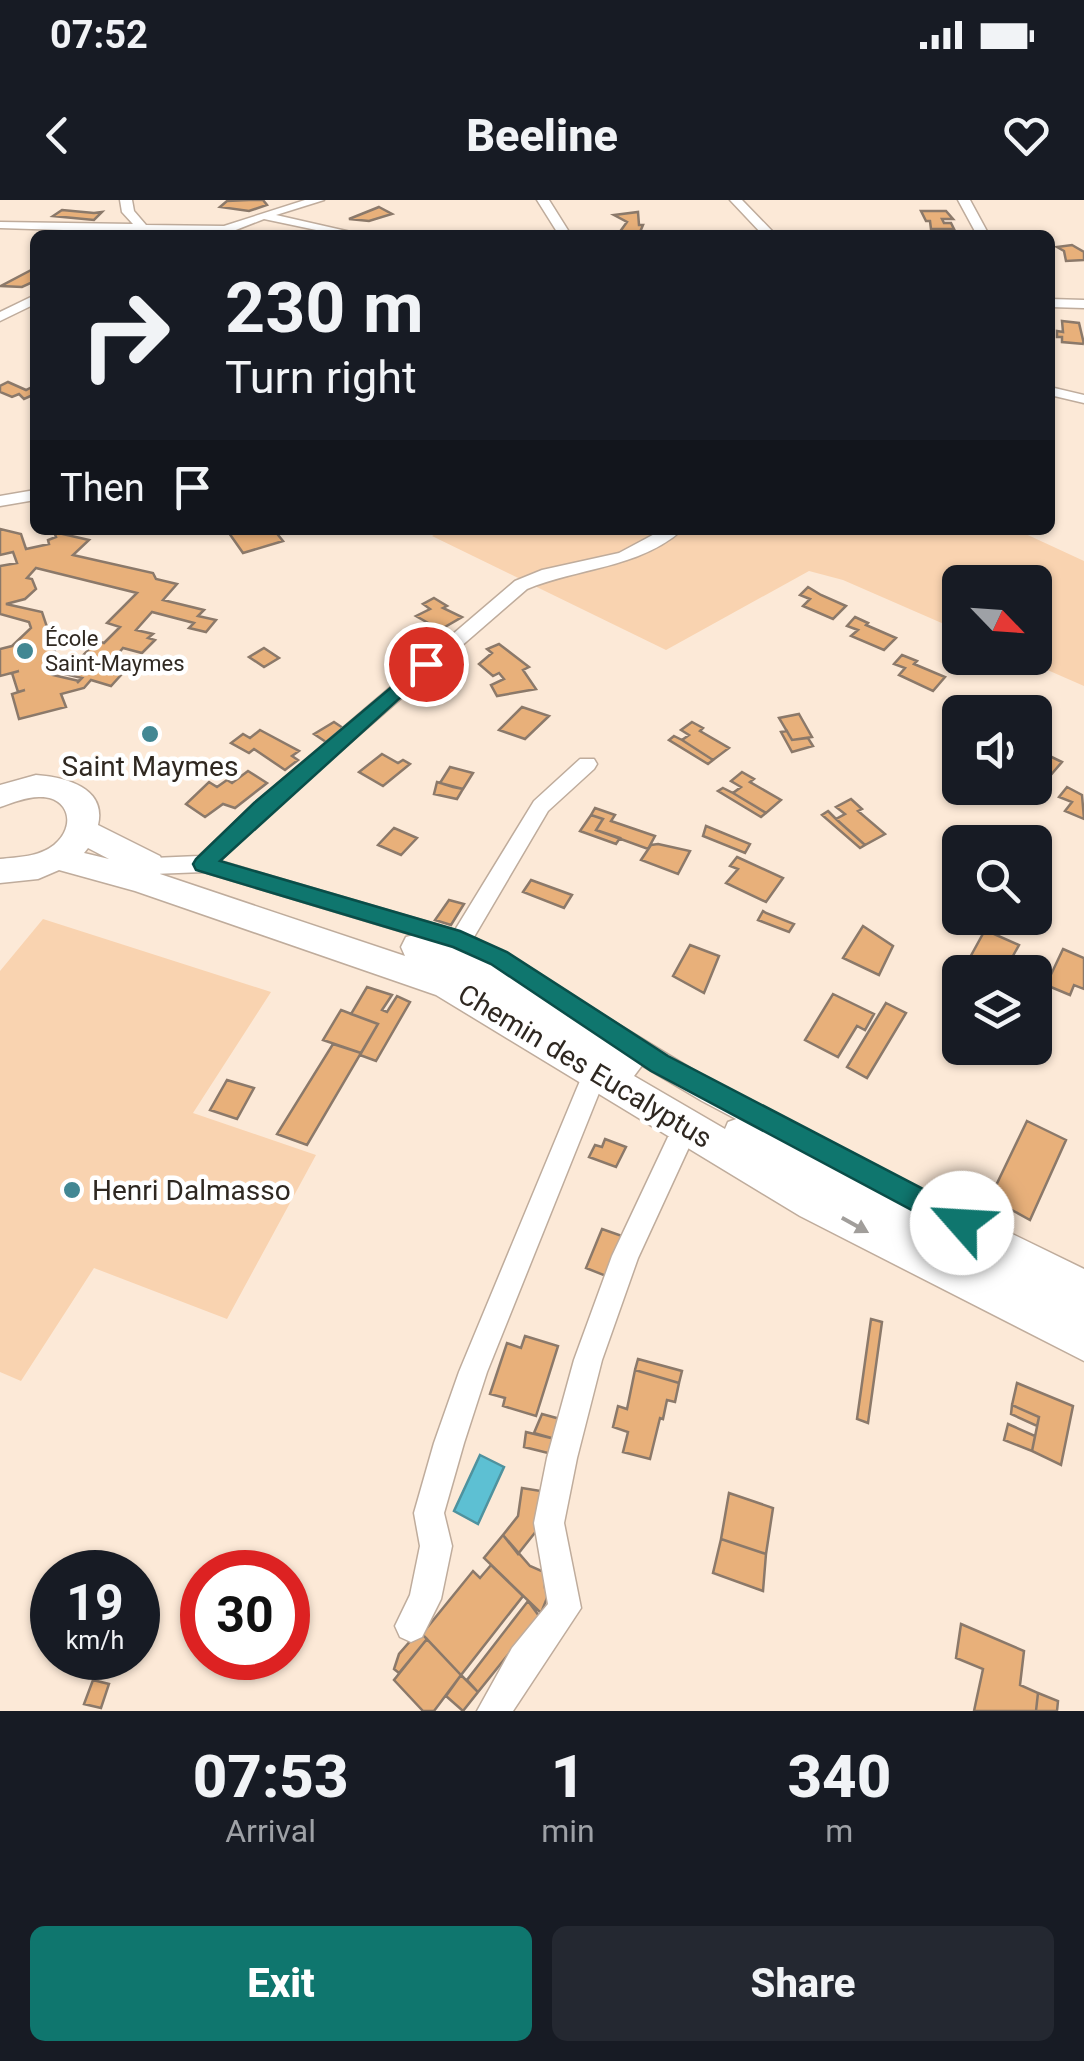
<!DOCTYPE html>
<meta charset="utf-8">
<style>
body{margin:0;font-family:Roboto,sans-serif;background:#242831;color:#f1f3f6;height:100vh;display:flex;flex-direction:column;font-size:38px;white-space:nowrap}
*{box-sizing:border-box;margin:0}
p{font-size:32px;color:#9ea1a6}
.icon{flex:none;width:55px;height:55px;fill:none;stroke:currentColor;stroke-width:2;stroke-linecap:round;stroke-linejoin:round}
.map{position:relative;height:1511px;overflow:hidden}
.side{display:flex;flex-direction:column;background:#171b24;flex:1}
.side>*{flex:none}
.banner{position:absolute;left:30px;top:30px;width:1025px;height:305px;border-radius:15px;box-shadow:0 2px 8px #0004;background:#171b24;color:#f1f3f6;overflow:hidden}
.needle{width:65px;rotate:115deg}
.buttons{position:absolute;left:942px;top:365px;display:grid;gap:20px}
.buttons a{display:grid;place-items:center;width:110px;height:110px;border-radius:15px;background:#171b24;box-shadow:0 2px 8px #0004;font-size:50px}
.speed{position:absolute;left:30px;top:1350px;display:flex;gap:20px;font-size:50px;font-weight:700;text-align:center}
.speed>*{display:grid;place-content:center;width:130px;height:130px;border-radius:50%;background:#171b24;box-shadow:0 2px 8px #0004;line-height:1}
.speed small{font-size:25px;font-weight:400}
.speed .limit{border:15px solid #d22;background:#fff;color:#111}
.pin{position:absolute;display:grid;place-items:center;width:85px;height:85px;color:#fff;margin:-42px;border:5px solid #fff;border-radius:50%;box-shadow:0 2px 10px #0007}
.me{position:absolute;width:110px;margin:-55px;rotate:296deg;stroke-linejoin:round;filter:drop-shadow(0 0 8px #0008)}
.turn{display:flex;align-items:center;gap:35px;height:210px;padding:0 30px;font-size:45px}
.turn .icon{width:130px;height:130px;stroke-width:2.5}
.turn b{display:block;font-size:70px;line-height:85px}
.then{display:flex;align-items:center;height:95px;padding:0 30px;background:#0003;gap:20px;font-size:38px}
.eta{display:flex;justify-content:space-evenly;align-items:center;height:170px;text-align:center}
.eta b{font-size:60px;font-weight:800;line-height:70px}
.cta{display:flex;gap:20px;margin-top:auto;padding:20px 30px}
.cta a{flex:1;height:115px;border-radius:15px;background:#0f766e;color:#fff;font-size:40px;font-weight:800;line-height:115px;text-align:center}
.cta a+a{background:#242831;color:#f1f3f6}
.status{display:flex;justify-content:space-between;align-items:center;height:70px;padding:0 50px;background:#171b24;direction:ltr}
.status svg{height:28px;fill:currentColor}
header{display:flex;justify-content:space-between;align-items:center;height:130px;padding:0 30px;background:#171b24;font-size:45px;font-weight:800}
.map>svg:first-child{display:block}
</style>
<div class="status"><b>07:52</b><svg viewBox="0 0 49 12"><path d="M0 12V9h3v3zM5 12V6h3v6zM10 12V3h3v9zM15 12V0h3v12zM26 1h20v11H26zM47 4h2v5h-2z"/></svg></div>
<header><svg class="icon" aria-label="back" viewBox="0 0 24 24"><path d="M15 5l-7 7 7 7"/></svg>Beeline<svg class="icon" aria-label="heart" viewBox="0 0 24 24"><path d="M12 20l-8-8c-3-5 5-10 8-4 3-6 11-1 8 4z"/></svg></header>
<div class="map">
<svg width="1084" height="1511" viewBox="0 0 1084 1511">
<rect width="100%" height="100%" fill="#fce9d7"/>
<path fill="#f9d3b0" d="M442,330H1017L1084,361V486L1020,458H1035V382H960V431L843,380L809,371L666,450L432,336Z
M43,719L271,792L193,913L316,955L227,1119L94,1068L21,1181L0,1172V771Z"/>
<path fill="#5dc0d3" stroke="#4f929e" stroke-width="2.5" d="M480,1255L504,1267L478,1324L454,1311Z"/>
<path fill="#e8b07a" stroke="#8b796a" stroke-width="2.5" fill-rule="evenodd" d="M249,0H263L267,5L249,11L220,7L227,1Z
M379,7L392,14L369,21L349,19Z
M62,10L94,13L102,12L94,20L53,16Z
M921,11H946L953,19H942L944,23H951L954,29H931L930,21H926Z
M638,12L639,25H643L640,32L619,33L627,22L614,15Z
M1072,45L1084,52V60L1066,61L1064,51L1057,47Z
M35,68V81L22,87L1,86Z
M1062,121L1079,123L1084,144L1062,142V137H1057V131L1063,132Z
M8,182L26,190L30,188L35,194L24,199L19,194L12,197L0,192V186Z
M0,329L21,334L26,349L49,344L48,340L56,337L54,332L89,340L73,355L153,373L156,379L177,384L163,400L204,410L198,416L216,420L206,432L189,428L194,423L152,412L136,430L153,434L148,438L155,440L142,453L123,448L112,461L130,465L111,486L91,480L84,488L61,494L66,507L19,519L12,494L25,490L18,492L12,473L19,471L0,476V449L12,446L31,428L29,422L0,414V366L17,363L13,352L0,355ZM36,368L137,393L107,423L120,427L104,443L97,441L65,474L82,478L77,483L79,481L53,475L66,461L50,457L55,451L42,412L6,404L25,399L36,389L32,379L27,378Z
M241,330H274L283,341L243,353L229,333Z
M808,387L821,395L846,406L833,419L803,406L810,399L800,395Z
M434,398L447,406L443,408L462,417L431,435L422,429L430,424L416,416L430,409L423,404Z
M855,417L868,423L866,425L896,438L884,450L851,436L858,430L847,426Z
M499,444L529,467L523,470L536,489L497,496L491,485L504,479L499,473L493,476L479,464L492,453L487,449Z
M264,448L279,458L264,467L249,457Z
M902,455L917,461L914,464L945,477L933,491L899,475L905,468L894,464Z
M955,497L969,504L967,506L981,512H960V523L952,519L958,511L947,507Z
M522,507L549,516L525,539L499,530Z
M799,514L812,537L792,540L779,518Z
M334,522L343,528L326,542L314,534Z
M692,522L703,528L700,531L729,548L713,560L682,540L689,535L681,530Z
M260,530L299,551L292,556L298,560L285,570L254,549L249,553L231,543L243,534L250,538Z
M787,531L792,540L808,538L813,546L792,552L781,532Z
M674,536L682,540L713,560L708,564L669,540Z
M1035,549L1062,562L1049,577L1035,571Z
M382,554L398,563L403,560L410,564L383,586L359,572Z
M450,567L473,573L463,589L440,583Z
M248,571L267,583L235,608L223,604L205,617L186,604L209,582L217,587L227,580L232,583Z
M742,572L754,579L750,582L781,600L766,613L733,593L741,587L731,581Z
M437,582L453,587L463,589L457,599L434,594Z
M1067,587L1082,595L1084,619L1065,611L1072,602L1059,597Z
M723,588L733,593L766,613L761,617L718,591Z
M851,599L862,609L858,611L885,634L865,645L836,619L845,614L836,607Z
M595,608L615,615L611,621L655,636L648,649L596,630L603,619L591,615Z
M828,611L836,619L865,645L860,648L822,615Z
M591,615L603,619L596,630L620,638L616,644L580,631Z
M706,626L750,644L745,653L703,636Z
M394,628L417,638L401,655L378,645Z
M658,644L690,651L678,674L641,660L651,645Z
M737,657L783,678L766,702L726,683L738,669L730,666Z
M531,680L572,695L564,708L523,692Z
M449,700L464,704L451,725L435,720Z
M763,711L766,713L794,724L789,732L758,720Z
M863,726L893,746L879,775L843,758Z
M985,730L1019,745L1004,772H962Z
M690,745L719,756L704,793L673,776Z
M1063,749L1084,758V789L1074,785L1070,795L1046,785Z
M367,787L392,795L382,810L387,812L397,796L410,802L376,861L360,855L378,824L351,814Z
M833,794L874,814L865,830L857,826L838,857L805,840Z
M886,803L906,813L867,878L847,867Z
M341,810L378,824L361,853L323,840Z
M333,844L361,853L307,945L277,934Z
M227,880L254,888L237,919L210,910Z
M1027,921L1066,940L1030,1020L990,998Z
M605,939L626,947L616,967L589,957L595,945L602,947Z
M602,1029L622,1036L606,1076L586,1068Z
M871,1119L882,1122L868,1223L857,1219Z
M525,1136L558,1146L536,1216L503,1206L505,1198L490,1194L507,1143L521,1148Z
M638,1159L682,1171L679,1183L635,1170Z
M635,1170L679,1183L675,1202L667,1200L663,1219L660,1218L650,1259L623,1252L628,1232L613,1227L618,1206L627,1209Z
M1017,1183L1073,1206L1061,1265L1032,1251L1039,1217L1012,1205Z
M1012,1205L1039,1217L1037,1226L1011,1214Z
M542,1214L560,1219L555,1239L534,1233Z
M1008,1224L1035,1236L1032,1251L1004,1240Z
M526,1232L555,1239L552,1254L524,1247Z
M522,1288L547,1292L545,1320L518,1354L503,1335L518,1316Z
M729,1293L773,1308L766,1354L721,1339Z
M503,1335L530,1366L544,1372L545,1388L549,1393L541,1413L484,1358Z
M721,1339L766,1354L763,1391L713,1373Z
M491,1365L523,1396L461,1475L422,1434L473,1371L480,1378Z
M528,1401L539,1416L478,1492L467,1480Z
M961,1424L1024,1451L1020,1485L1038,1493L1036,1511H974L983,1469L956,1458Z
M419,1431L427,1439L399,1473L394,1469L399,1454Z
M427,1439L461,1475L434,1511H423L394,1480Z
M461,1475L478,1492L463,1511L446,1496Z
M93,1480L109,1484L101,1508L84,1504Z
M1038,1493L1058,1501L1057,1511H1036Z"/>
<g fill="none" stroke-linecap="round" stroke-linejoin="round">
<g stroke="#bfac9c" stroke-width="3">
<path id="minor" d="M120,0H132L134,11L146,25L224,26L305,0H324L276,15L364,35H340L264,19L223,35L0,28V22L133,24L122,12Z
M537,0H549L571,35H559Z
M730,0H742L776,35H763Z
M958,0H970L989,35H977Z
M35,95V104L0,121V112Z
M1050,99L1084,100V108L1050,107Z
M1050,187L1084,195V203L1050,195Z
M35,290V300L0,306V296Z
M662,330H682C640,368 577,368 527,389L269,613L220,661L455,730L534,601L580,559H594L597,564L594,569L548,611L474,737L720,886L879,969L1084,1069V1096L861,985L702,901L626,856L504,774L453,747L204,672L153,674L142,666L153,658L199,656L255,603L515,381L542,370L619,353Z
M589,878L598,881L601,888L487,1172L464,1243L444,1313L452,1346L441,1399L422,1437L411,1442L400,1437L395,1426L410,1395L420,1346L414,1313L434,1243L459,1172L577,888L580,881Z
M677,934L686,937L690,945L638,1058L602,1160L577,1258L564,1323L581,1408L513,1511H477L512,1448L548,1404L534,1323L547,1258L574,1160L612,1056L668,937Z"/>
</g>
<g stroke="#bfac9c" stroke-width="3">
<path id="primary" d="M36,575C64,577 107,587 98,625L160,656L164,665L160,674L405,756L401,747L406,737C448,724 595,827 637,853L643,864L634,876L725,929L728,922L742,917L756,922L1084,1086V1161L800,1016L436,795L135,691L59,670L38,679L0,683V659C18,657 39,657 54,645C77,626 69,596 39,597C26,597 12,603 0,607V585ZM88,648L109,659L84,653Z"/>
</g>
<use href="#minor" fill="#fff" fill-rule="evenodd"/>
<use href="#primary" fill="#fff" fill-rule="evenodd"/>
</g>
<defs><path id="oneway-solid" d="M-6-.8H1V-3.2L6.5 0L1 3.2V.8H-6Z" transform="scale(2.5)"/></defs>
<use fill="#a19e9b" href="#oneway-solid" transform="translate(855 1025) rotate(29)"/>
<path fill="#0f766e" stroke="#0a4d48" stroke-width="2.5" d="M426,458L436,464L433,468L220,661L460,731L507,752L668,856L971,1014L975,1023L971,1032L962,1035L953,1032L651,871L491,764L453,747L196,670L193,664L196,659L254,603Z"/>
<g fill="#428793" stroke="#fff" stroke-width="4">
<circle cx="25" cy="451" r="10"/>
<circle cx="150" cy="534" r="10"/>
<circle cx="72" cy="990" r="10"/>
</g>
<g text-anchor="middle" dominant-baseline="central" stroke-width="9" stroke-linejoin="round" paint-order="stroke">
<g font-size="22" fill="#2f2821" stroke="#fff" text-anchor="start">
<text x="45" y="438">École<tspan x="45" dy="25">Saint-Maymes</tspan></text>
</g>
<g font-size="28" fill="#2f2821" stroke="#fff">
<text x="150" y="566">Saint Maymes</text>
<text x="92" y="990" text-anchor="start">Henri Dalmasso</text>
</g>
<g font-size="28" fill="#2f2821" stroke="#fff">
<text transform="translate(585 866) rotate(31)">Chemin des Eucalyptus</text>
</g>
</g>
</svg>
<div class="buttons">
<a><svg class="needle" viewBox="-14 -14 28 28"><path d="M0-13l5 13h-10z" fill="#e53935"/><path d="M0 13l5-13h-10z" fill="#9ea1a6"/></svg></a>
<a><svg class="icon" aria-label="sound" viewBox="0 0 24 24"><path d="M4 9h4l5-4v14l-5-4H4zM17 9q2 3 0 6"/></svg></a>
<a><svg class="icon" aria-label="search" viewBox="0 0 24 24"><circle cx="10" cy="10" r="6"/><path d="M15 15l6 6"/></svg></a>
<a><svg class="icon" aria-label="layers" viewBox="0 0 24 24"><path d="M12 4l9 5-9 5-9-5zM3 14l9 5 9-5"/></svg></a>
</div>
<div class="speed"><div>19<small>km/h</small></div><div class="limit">30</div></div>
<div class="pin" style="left:426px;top:464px;background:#d93025"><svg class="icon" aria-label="arrive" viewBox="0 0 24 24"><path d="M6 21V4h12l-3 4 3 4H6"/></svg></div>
<svg class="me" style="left:962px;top:1023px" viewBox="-20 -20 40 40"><circle r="19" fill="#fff"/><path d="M0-13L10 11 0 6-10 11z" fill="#0f766e"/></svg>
<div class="banner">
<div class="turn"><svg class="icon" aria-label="right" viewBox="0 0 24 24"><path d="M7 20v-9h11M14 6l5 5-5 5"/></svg><div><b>230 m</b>Turn right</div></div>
<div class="then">Then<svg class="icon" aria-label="arrive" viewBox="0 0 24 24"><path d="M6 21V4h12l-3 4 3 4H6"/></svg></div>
</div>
</div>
<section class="side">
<div class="eta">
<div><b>07:53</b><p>Arrival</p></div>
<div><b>1</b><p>min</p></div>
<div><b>340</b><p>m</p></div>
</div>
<div class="cta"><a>Exit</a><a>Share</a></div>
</section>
